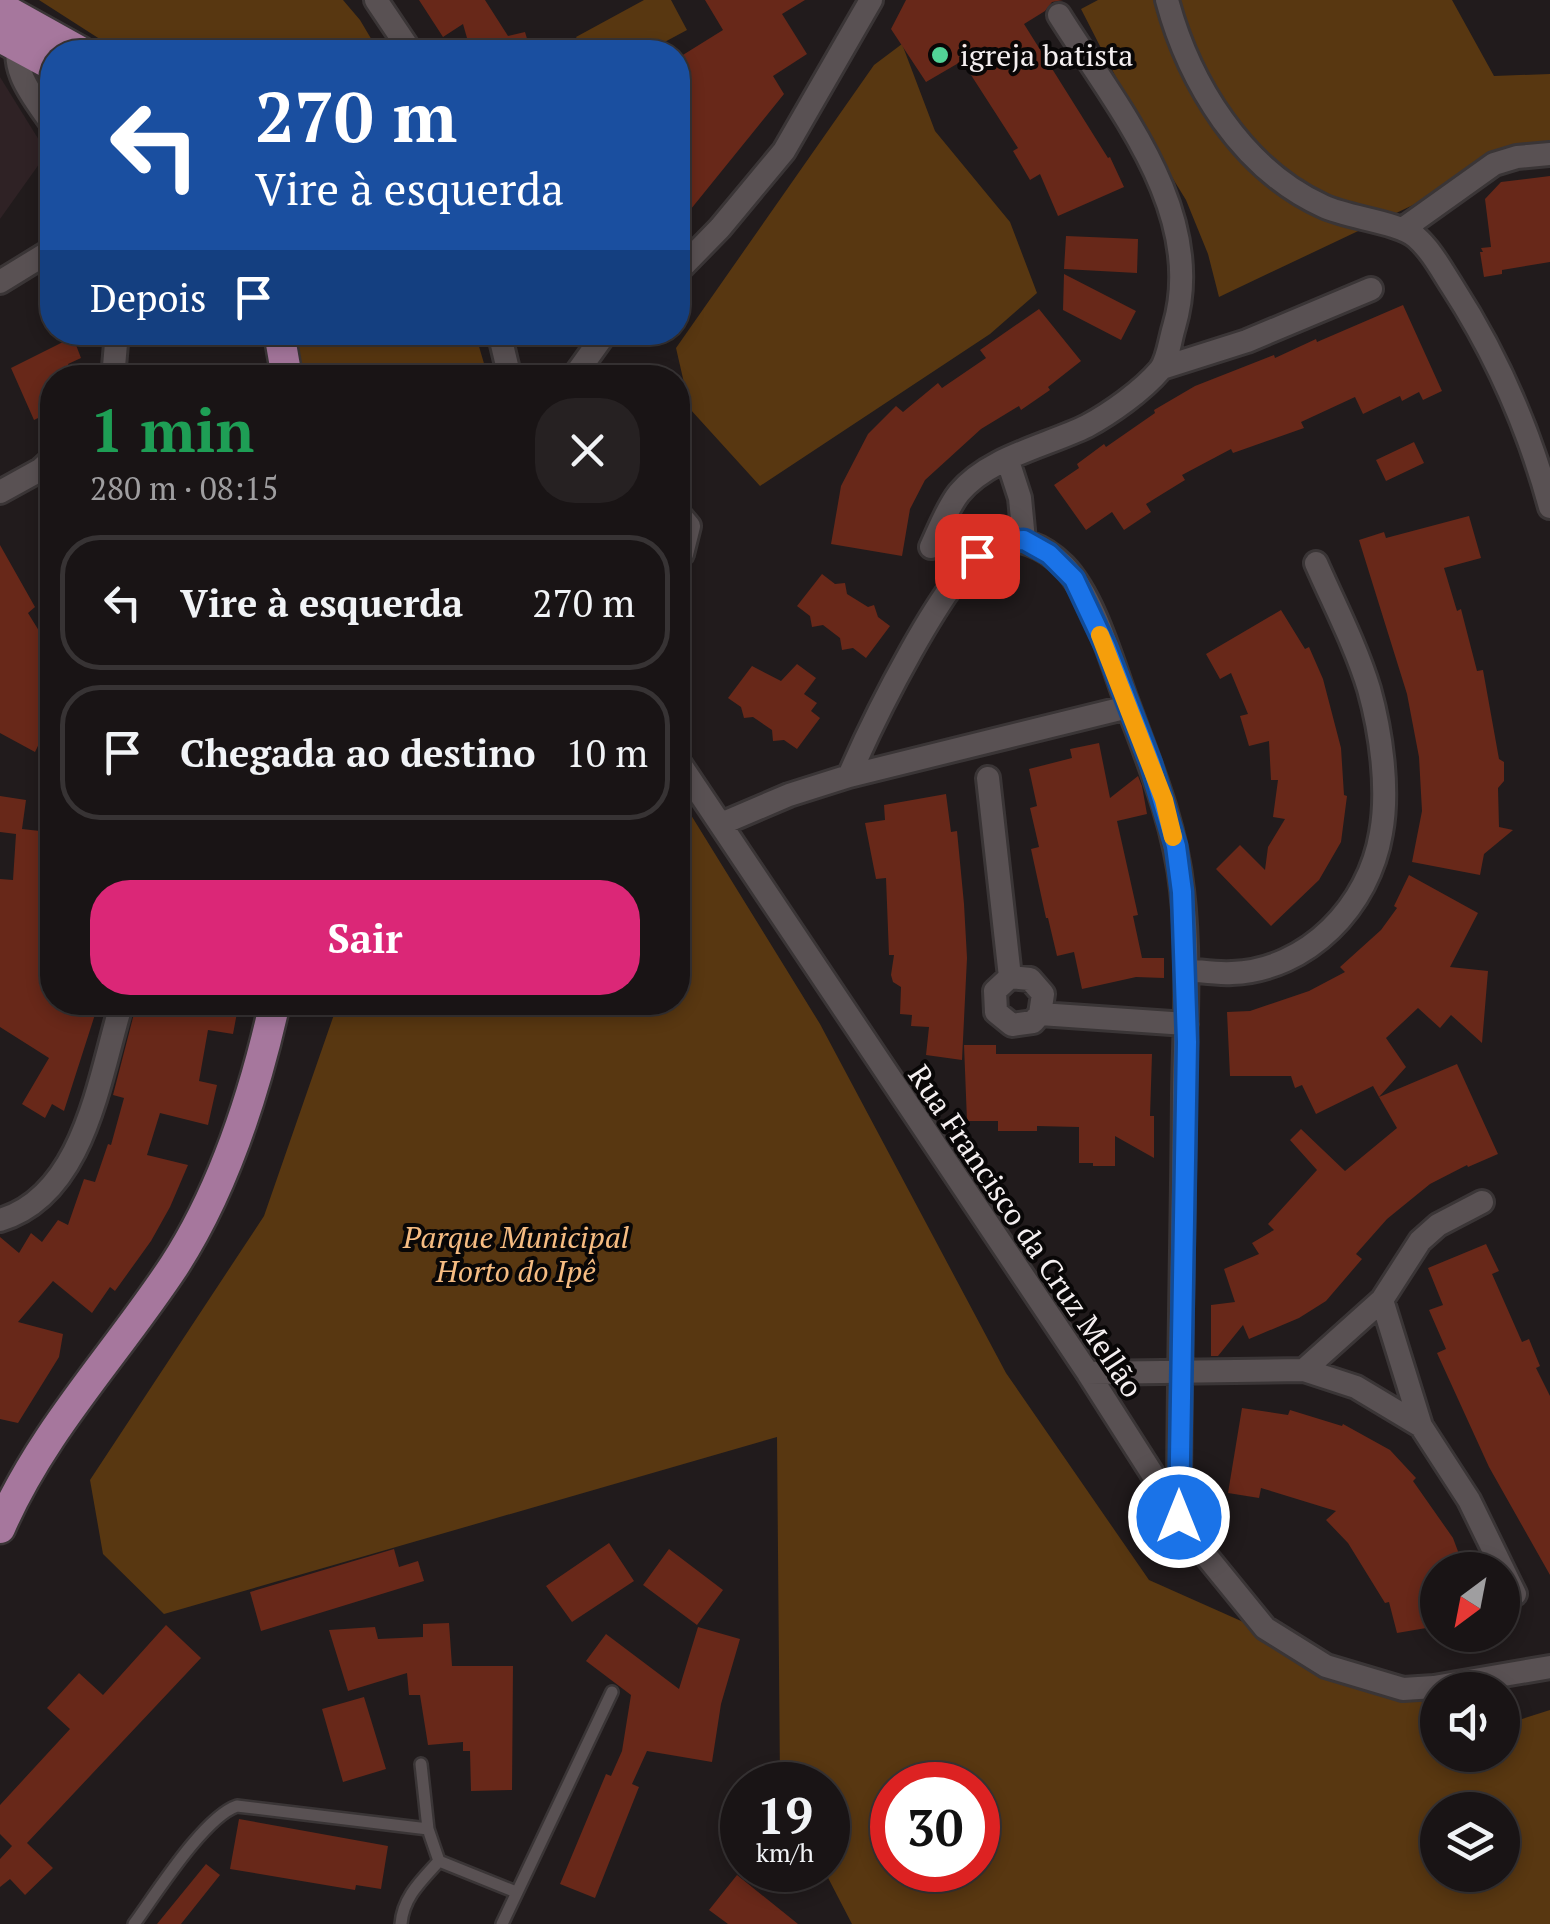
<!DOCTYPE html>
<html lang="pt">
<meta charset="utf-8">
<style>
body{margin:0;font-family:"PT Serif",serif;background:#262122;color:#f1f3f6;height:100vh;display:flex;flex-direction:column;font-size:38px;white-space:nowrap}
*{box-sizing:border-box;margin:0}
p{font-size:32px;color:#9f9ea0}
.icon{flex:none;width:55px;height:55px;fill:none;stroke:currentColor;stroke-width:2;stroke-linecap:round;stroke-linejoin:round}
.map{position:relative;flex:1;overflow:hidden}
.details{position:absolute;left:40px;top:365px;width:650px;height:650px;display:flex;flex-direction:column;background:#191415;border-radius:40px;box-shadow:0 5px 15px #0003,0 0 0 2px #373334}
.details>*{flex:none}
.banner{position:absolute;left:40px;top:40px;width:650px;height:305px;border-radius:40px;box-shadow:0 5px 15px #0003,0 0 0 2px #373334;background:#1a4fa0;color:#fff;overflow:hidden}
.needle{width:65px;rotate:212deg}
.tools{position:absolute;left:1420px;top:1552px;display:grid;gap:20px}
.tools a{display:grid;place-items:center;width:100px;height:100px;border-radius:50%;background:#191415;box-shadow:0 5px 15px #0003,0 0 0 2px #373334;font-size:50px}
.speed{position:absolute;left:720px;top:1762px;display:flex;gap:20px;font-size:50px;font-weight:700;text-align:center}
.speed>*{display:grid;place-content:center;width:130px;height:130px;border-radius:50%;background:#191415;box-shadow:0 5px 15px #0003,0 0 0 2px #373334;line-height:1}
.speed small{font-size:25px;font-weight:400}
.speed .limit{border:15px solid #d22;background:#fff;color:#111}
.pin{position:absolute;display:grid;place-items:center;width:85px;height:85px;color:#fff;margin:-42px;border-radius:20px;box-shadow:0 5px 15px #0006}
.me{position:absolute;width:110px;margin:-55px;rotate:0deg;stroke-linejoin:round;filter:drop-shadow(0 0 8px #0008)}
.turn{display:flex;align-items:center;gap:35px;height:210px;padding:0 50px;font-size:45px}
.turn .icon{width:130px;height:130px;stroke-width:2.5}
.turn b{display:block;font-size:70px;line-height:85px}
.then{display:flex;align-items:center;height:95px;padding:0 50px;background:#0003;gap:20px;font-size:38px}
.round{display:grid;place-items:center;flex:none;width:105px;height:105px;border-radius:40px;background:#262122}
.headline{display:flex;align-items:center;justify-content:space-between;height:170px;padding:0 50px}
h1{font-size:60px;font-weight:700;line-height:75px;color:#1e9e55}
.primary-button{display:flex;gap:20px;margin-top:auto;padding:20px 50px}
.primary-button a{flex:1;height:115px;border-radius:40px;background:#db2777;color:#fff;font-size:40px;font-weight:700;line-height:115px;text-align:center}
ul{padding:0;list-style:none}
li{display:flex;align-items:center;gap:30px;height:135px;margin:0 20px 15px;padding:0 30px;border:5px solid #373334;border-radius:40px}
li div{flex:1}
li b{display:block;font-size:38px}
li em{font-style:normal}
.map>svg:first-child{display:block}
</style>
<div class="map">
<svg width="1550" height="1924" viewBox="0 0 1550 1924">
<rect width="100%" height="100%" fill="#211b1c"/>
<path fill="#2f2225" d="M0,77L47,153L0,219Z"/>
<path fill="#583711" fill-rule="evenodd" d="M39,0H343L360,20L379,52H120Z
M644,0H671L687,30L646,52H585L576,37Z
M1098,0H1452L1494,76L1550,74V140L1219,297L1208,254L1186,200L1143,130L1081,9Z
M902,44L935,131L1010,222L1037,293L990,334L760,486L690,409L676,348L874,65Z
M285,333H475L488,377H294Z
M678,794L820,1024L1006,1373L1149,1580L1437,1708L1438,1755H1502L1503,1725L1550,1710V1924H852L824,1870H828V1785L780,1783L777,1437L164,1614L103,1554L90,1480L264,1216L338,1003L678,1002ZM892,1785H978V1870H892ZM1438,1810H1502V1875H1438Z"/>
<path fill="#682819" d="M419,0H485L508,36L525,32L531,52H471L463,24L443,37Z
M705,0H805L782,14L807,54L773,76L784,94L678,225V58L723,30Z
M906,0H1063L1052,2L1045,11L1024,24L1108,158L1110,157L1124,187L1058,216L1040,174L1030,180L1013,151L1018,148L962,61L926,82L891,29Z
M1550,176V262L1502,270V274L1484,277L1480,252H1483L1481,248L1491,247L1485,199L1501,182Z
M1066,236L1138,239L1137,273L1064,269Z
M1064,274L1136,311L1121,340L1063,310Z
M1403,305L1442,391L1423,400L1419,392L1402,401L1400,396L1363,414L1355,397L1301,422L1304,428L1233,453L1231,449L1182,475L1185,480L1146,504L1151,512L1124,530L1112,512L1086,530L1054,485L1079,468L1077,464L1104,444L1106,447L1155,413L1154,410L1195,386L1274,355L1275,358L1316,339L1317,342Z
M1039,309L1081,361L1048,387L1050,390L1021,410L1019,406L981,429L925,480L910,509L902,556L831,544L841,486L868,434L896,406L903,412L938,383L942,388L986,358L980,350Z
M73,337L81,358L68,364L74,378H52V386L43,390L52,411L34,420L11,368Z
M1414,442L1424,463L1386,481L1376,460Z
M1469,516L1481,558L1444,568L1457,611L1461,609L1477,671L1483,670L1499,759L1504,762V781L1498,788L1499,827L1513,830L1484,854L1480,875L1412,862L1422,811L1419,757L1407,694L1359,540L1384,532L1386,538Z
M0,545L35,607L28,613L44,639L52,638V717L35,752L0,733Z
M822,574L835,584L845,583L847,594L868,607L874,605L878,617L890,626L866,658L853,648L842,650L840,638L823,625L812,627L810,616L797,606Z
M1281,610L1305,649L1309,647L1323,679L1341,748L1344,795L1347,796L1341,842L1319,880L1271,926L1216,869L1240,845L1265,870L1268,847L1285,819L1273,817L1278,780H1271L1269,741L1249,746L1240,716L1248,714L1231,673L1220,679L1206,654Z
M797,664L816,678L804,694L817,703L811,711L820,718L797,749L784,740L773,741L772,730L753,717L744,718L741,707L728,698L752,666L781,681Z
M1099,743L1110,798L1138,776L1142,786L1147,814L1117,821L1138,915L1133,916L1142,958H1164V978L1136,977L1082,989L1074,952L1057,956L1048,918H1046L1031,849L1039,847L1030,808L1037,806L1029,769L1072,758L1070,749Z
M946,794L951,832L957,831L964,904L967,958L962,1060L926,1055L929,1027L911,1026L912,1015L900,1014L901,987L893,982L891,975L894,955H889L886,878L876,879L865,823L885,820L884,805Z
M0,796L26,800L22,829L40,831L45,851H52V952L39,973L52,982V1002H99L64,1111L52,1104L45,1118L22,1104L49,1058L0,1027V879L13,880L16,834L0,832Z
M1409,875L1478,913L1450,967L1488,971L1482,1043L1451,1015L1440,1028L1418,1008L1386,1038L1406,1067L1379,1097L1373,1086L1316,1114L1302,1085L1295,1088L1291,1076H1230L1227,1012L1250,1011L1309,991L1345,972L1340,967L1381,930L1397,908L1394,906Z
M137,1002H239L233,1034L208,1030L199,1081L217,1085L208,1125L160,1113L147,1155L188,1165L170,1207L151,1241L115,1291L110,1287L92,1313L53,1281L18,1322L63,1334L59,1357L18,1423L0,1419V1237L19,1253L31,1233L42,1242L58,1220L68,1225L84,1179L95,1182L108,1144L111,1145L124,1098L113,1095Z
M964,1045H996V1054H1152L1150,1116H1154V1158L1115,1136V1166H1093V1163H1079V1127L1037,1126V1131H998V1121H967Z
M1457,1064L1498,1154L1468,1167L1467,1165L1430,1184L1387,1219L1356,1254L1362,1259L1326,1301L1299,1318L1249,1339L1243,1325L1218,1356H1211V1305L1235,1302L1224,1269L1259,1254L1252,1243L1274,1230L1268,1224L1317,1170L1290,1140L1301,1129L1345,1171L1397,1128L1379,1097Z
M1486,1244L1499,1271L1492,1274L1522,1342L1529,1339L1540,1366L1536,1368L1550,1396V1575L1489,1467L1437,1353L1446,1349L1429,1310L1443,1305L1428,1268Z
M1242,1408L1288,1415L1290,1410L1342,1426L1343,1424L1390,1450L1416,1478L1413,1481L1453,1538L1465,1570H1438V1626L1397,1633L1389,1602L1385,1603L1348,1543L1326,1520L1336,1511L1261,1488L1259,1498L1228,1493Z
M609,1543L634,1581L572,1622L546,1586Z
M394,1549L399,1567L418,1561L424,1581L261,1631L250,1592Z
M669,1549L723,1590L697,1625L643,1585Z
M449,1623L452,1666H513L512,1790L471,1791L470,1751H463V1742L428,1745L420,1695H409L407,1673L348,1691L329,1630L375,1627L378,1639L423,1637V1624Z
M166,1625L201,1658L27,1843L53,1868L25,1895L10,1879L0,1887V1859L12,1846L0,1834V1805L70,1729L47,1708L79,1673L103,1695Z
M698,1627L740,1639L721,1704L712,1762L647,1751L632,1784L639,1787L595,1898L560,1884L606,1774L611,1776L622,1751L631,1695L586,1661L606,1634L679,1689Z
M364,1697L386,1769L343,1782L322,1709Z
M239,1819L388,1846L381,1889L356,1885L355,1890L230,1869Z
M206,1864L220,1875L181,1924H157Z
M737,1875L798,1924H728L709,1910Z"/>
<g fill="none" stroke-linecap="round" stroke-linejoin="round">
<g stroke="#3a3536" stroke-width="16">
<path id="lane" d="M421,1764L428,1829L439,1861
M134,1924C156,1894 204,1817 237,1806L428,1829
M401,1924C403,1897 422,1880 439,1861L516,1892
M502,1924L612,1692"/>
</g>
<g stroke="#3a3536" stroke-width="28">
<path id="street" d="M376,0L411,52
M1167,0C1189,83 1242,169 1323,206C1348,218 1398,222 1416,237C1431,250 1441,269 1452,286C1496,354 1529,429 1550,507
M22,35C6,67 35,99 52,124
M1403,229L1494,164L1517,157L1550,154
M678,271L720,228L784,151L871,0
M0,282L52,250
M499,332L510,378
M1162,368L1247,341L1371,289
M113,378L117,332
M573,378L606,332
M1008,461L1020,498L1024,540
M0,492L40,470L52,459
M678,513L689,526L682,554L678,557
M931,547C939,530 947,508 959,493C989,457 1046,446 1087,426C1111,413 1142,391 1160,370C1168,360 1170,340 1174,327C1208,213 1116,106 1059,15
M678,761L1088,1373L1199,1547L1265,1628L1326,1666L1403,1689L1434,1687L1550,1667
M52,776V790
M849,776C871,725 946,570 990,546C1016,532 1045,547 1064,566C1094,597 1112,663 1127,703C1150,765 1175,824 1182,890C1190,958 1185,1026 1184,1094C1183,1235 1179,1376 1179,1517
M988,778L1010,977
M721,824L789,795L849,776L1128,707
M1186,970C1201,971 1216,974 1232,973C1308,970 1369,906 1381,833C1389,789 1381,732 1369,689C1356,646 1334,604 1316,563
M1040,1014L1043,994L1030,979L1010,977L995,991L996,1012L1012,1025L1033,1022L1040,1014L1186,1024
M0,1220C85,1195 99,1077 122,1002
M1382,1300L1421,1426L1469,1500L1515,1594
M1304,1370L1382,1300L1420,1241L1438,1225L1482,1202
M1088,1373L1304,1370L1356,1387L1421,1426"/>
</g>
<g stroke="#3a3536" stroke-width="35">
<path id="primary" d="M0,7L81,52
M0,37L52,65
M279,332L287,378
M0,1528C42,1431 116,1354 174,1266C224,1189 255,1092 275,1002"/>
</g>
<use href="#lane" stroke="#595153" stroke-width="11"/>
<use href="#street" stroke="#595153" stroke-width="22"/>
<use href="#primary" stroke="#a6779d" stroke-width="30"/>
</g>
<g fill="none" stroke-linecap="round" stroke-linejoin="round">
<g stroke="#114b97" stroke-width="25">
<path id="route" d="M977,556L989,546L1004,541L1024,540L1049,554L1074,579L1106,647L1151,764L1176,846L1182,892L1187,1042L1179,1517"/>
</g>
<use href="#route" stroke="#1a73e8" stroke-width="18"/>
<path stroke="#f59e0b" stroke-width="18" d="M1100,635L1164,800L1173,837"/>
</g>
<circle fill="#52d397" stroke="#090707" stroke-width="4" cx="940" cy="55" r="10"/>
<g text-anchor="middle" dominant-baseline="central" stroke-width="8" stroke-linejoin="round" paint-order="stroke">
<g font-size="30" fill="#f4eff0" stroke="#090707" text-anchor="start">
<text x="960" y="55">igreja batista</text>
</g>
<g font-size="30" fill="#f4eff0" stroke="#090707">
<text transform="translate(1026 1231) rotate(56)">Rua Francisco da Cruz Mellão</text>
</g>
<g font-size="30" font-style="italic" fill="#f6bc82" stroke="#090707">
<text x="516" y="1237">Parque Municipal<tspan x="516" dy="34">Horto do Ipê</tspan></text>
</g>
</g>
</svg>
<div class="tools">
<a><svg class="needle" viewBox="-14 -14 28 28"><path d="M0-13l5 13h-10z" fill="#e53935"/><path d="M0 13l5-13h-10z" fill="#9f9ea0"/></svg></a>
<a><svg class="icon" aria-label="sound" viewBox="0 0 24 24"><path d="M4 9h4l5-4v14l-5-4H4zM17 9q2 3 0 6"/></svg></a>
<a><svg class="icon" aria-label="layers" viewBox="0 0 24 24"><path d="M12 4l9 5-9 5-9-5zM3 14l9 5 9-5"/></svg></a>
</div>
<div class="speed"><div>19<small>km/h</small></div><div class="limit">30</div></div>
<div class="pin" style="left:977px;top:556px;background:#d93025"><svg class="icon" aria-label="arrive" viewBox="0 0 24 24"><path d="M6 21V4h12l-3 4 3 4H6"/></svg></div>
<svg class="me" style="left:1179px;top:1517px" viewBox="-20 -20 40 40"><circle r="17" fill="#1a73e8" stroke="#fff" stroke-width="3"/><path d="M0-11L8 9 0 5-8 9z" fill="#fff"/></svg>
<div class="banner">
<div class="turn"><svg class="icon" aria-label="left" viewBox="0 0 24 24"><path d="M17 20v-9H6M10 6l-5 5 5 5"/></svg><div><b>270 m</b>Vire à esquerda</div></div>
<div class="then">Depois<svg class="icon" aria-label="arrive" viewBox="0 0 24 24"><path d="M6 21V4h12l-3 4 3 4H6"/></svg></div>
</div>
<section class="details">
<div class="headline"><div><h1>1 min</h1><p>280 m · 08:15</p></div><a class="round"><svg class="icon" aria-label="close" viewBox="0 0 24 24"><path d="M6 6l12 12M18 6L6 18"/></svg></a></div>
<ul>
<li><svg class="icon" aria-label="left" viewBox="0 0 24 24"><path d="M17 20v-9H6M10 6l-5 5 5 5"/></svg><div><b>Vire à esquerda</b></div><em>270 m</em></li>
<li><svg class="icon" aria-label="arrive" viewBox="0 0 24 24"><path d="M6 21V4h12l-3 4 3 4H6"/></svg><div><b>Chegada ao destino</b></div><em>10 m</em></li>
</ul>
<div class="primary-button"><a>Sair</a></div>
</section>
</div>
